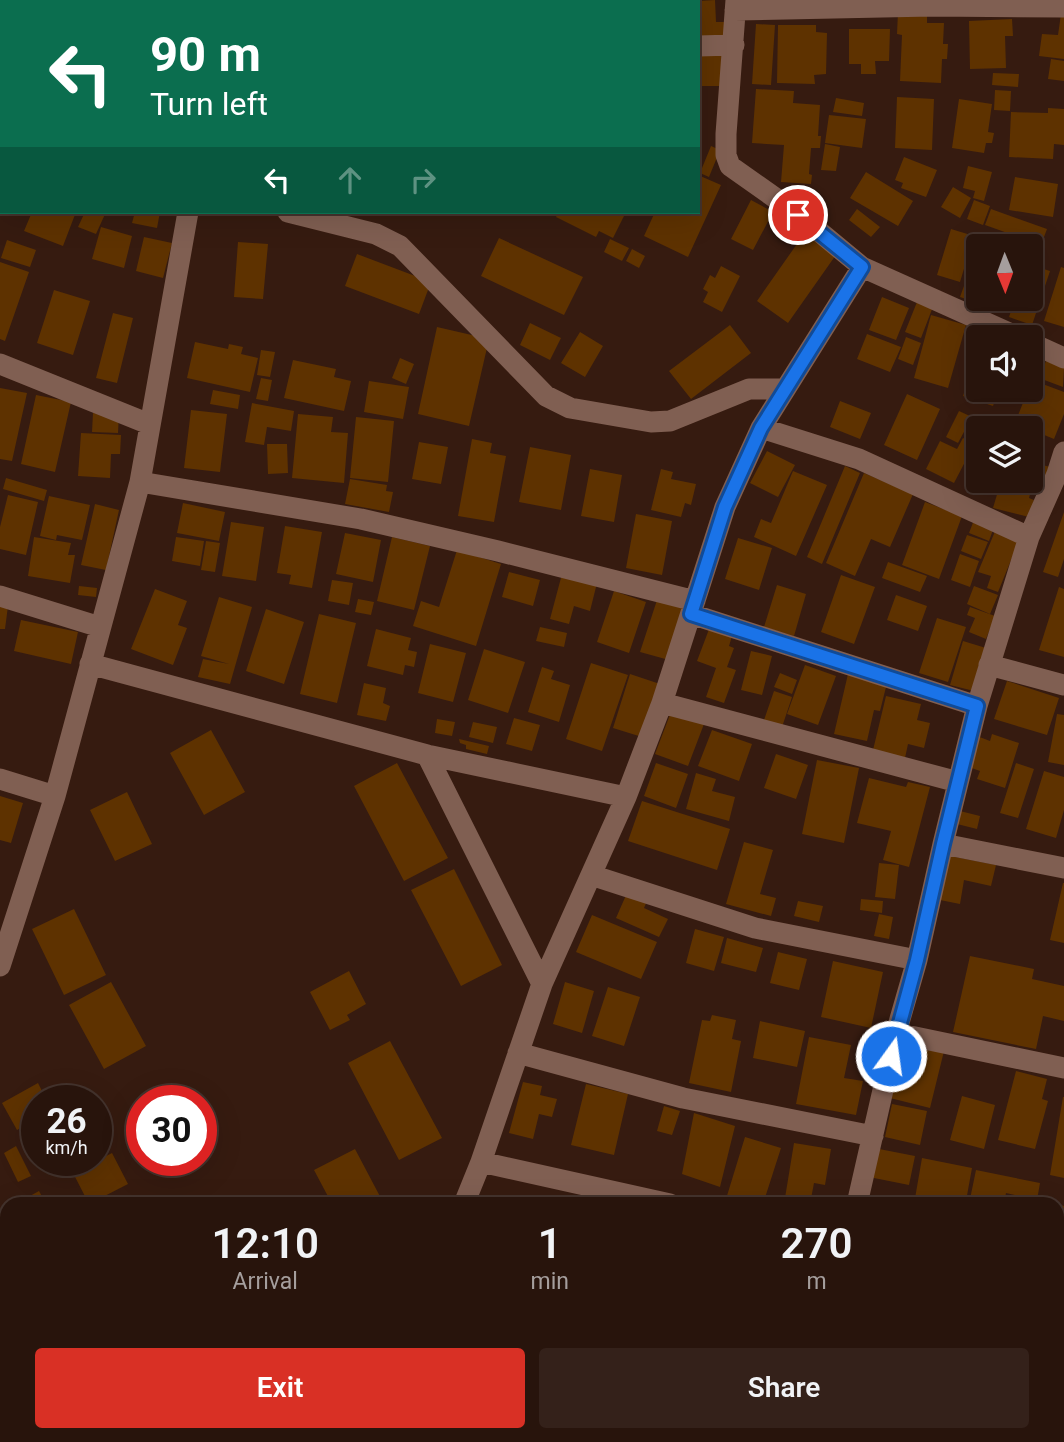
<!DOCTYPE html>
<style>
body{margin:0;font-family:Roboto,sans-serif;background:#34211a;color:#f1f3f6;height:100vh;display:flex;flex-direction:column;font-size:26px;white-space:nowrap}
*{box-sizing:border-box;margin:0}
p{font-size:23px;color:#a59e9d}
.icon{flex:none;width:38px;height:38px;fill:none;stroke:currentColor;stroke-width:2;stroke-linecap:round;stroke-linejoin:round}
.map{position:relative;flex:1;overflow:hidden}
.side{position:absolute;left:0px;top:1197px;width:1064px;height:245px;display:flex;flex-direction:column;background:#28140c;border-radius:21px 21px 0 0;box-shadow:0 7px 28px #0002,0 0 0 2px #44332d}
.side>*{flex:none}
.top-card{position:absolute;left:0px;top:0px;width:700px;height:214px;box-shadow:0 7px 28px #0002,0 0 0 2px #44332d;background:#0b6e4f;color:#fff;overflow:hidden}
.needle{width:46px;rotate:179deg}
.fabs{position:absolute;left:966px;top:234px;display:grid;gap:14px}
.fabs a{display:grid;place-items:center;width:77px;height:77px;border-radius:7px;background:#28140c;box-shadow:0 7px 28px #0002,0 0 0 2px #44332d;font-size:35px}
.speed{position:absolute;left:21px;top:1085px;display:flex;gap:14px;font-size:35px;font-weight:700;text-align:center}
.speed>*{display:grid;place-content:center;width:91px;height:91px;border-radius:50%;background:#28140c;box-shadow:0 7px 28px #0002,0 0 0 2px #44332d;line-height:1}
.speed small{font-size:18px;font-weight:400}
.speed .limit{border:10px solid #d22;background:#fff;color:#111}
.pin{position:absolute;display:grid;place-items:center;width:60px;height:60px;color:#fff;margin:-30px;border:4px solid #fff;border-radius:50%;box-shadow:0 2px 7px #0007}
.me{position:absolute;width:77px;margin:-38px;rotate:14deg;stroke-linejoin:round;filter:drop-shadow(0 0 5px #0008)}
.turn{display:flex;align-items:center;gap:24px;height:147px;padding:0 35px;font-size:32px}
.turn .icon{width:91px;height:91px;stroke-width:2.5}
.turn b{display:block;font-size:49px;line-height:60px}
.lanes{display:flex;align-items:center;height:66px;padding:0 35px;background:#0003;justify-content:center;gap:35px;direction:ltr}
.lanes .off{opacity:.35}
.eta{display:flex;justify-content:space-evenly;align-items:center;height:119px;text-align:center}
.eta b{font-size:42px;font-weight:600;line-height:49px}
.action{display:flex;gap:14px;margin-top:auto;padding:14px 35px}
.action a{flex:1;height:80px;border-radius:7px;background:#d93025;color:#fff;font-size:28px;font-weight:600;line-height:80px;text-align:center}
.action a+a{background:#34211a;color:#f1f3f6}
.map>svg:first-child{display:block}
</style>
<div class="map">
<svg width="1064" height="1442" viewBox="0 0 1064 1442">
<rect width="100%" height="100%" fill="#361b10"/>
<path fill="#5e3200" d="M715,0L716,22H725L726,37L698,38V1Z
M898,12L927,14V23H944L943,44H948L947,59H942L941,83L900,81L902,35L897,34Z
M1061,14H1064V59L1039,56L1042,34L1058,35Z
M1012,19L1013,36H1005L1006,68L970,69L969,21Z
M756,24L775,25L771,85L752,84Z
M778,25H816V32L827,33L826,74L814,75L815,84L777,83Z
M849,29H890L889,61H875L876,74H861V64H849Z
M698,56H724V86H698Z
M1051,59L1064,61V81L1048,79Z
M993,73L1019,74L1018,87L992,85Z
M756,89L794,91L793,103L820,105L818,136H821L820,148H811L809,174L812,175L811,184L781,182L784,145L752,143Z
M995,90L1011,91L1010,111L994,110Z
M897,97L934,99L932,150L895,148Z
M836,98L864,103L862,116L833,112Z
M959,99L992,104L988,132L994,133L992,143H986L984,153L952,148Z
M1048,108L1064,109V145L1054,144L1053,159L1009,157L1011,112L1048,113Z
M829,115L866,119L862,148L825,143Z
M825,144L840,147L836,171L821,170Z
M711,146L720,150L709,177L700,173Z
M904,157L937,170L926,197L901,188L903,183L895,180Z
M968,166L992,172L984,201L973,198L975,191L963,188Z
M866,172L913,201L898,226L850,198Z
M698,175L721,185L688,257L644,236L655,212H698Z
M1015,177L1058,184L1053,217L1009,210Z
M953,187L971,198L960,218L941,207Z
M751,200L773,212L753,250L731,239Z
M974,200L990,206L983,225L967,219Z
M857,209L880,227L871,237L849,220Z
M991,209L1047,229L1041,245L985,225Z
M32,212H76L63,246L24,231Z
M85,212H106L96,234L78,227Z
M135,212H160L157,228L132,223Z
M559,212H626L613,238L599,231L596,237L556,217Z
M101,227L132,236L124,268L92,259Z
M951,229L974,236L960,282L937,275Z
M806,231L838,252L788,323L757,301Z
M983,233L1022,246L1021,247H978Z
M144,237L172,243L163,278L136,271Z
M499,238L583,277L564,315L481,276Z
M610,239L629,248L622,261L604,252Z
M7,240L36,250L30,267L1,258Z
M238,242L268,244L263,299L234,297Z
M978,247V299H1001L997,310L960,297Z
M632,249L645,256L639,268L626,261Z
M357,254L431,282L419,314L345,286Z
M0,262L29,272L5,341L0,339Z
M1031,265L1050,271L1032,325L1009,317L1015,299H1031Z
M721,266L740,276L722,312L703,302L708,292L703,289L710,275L715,278Z
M1061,267L1064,268V327L1044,321Z
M54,290L90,301L73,355L37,343Z
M882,297L909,308L896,340L869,330Z
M919,297L934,304L921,338L905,332Z
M113,313L133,318L117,383L96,378Z
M931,315L966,325L948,388L914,378Z
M530,323L561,338L550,360L520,345Z
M730,325L751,353L691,399L669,371Z
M437,327L489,339L469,426L418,414Z
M580,332L603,346L585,377L561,363Z
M867,334L901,347L890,372L857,359Z
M906,337L921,343L913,365L898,359Z
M195,342L228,349L229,344L243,347L241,354L258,358L250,392L187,378Z
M261,350L275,352L270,377L257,375Z
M978,350V390H1006L1004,396L997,394L993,406L963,396Z
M400,358L414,364L406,384L392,378Z
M293,360L336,369L334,377L351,381L344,411L284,398Z
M1046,361L1064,368L1063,387L1039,378Z
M261,378L272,380L268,401L256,399Z
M1032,380L1064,392V414L1054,439L1015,423L1028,390H1031Z
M369,381L409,387L403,419L364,412Z
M0,388L27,393L12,461L0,459Z
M213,390L240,395L238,409L210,404Z
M907,394L940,409L917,460L884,445Z
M36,395L71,402L55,472L21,464Z
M840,401L871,413L860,439L830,427Z
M252,403L294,411L291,431L267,427L264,445L245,442Z
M191,410L227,414L220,472L184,468Z
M959,411L972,417L958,443L946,437Z
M93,413L119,414L118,433L92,432Z
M298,414L333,417L331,432L348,433L344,483L292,478Z
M356,417L394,421L388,482L350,478Z
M81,433L121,435L120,454H111L110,478L78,476Z
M963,438L978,446L970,462L966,460L954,483L926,469L940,441L957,449Z
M472,439L492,443L490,453L506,456L494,522L458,516Z
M419,442L448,447L441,484L412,479Z
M267,444H287L288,473L268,474Z
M530,447L571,455L561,510L519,502Z
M1031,450L1042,453L1039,464L1050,467L1047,478L1035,475L1029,498L1034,500L1029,517L993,508L1001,481H1031Z
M767,451L795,465L778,497L750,483Z
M845,466L860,473L822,564L807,557Z
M590,469L622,475L614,522L581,516Z
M661,469L673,472L671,479L696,484L691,505L685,503L681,517L651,510Z
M793,471L827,485L796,556L754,537L761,519L771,523Z
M864,473L913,494L890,547L871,539L855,576L826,563Z
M6,478L47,490L44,501L3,489Z
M350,479L387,485L386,491L393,492L389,512L345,504Z
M8,495L38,502L26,555L0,549V527Z
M49,496L90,505L82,540L57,535L56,540L40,536Z
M925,502L962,516L939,579L902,565Z
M183,503L225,512L219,541L177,533Z
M95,504L119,510L106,570L81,565Z
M1064,512V559L1058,577L1043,572Z
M636,514L672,521L662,575L626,568Z
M974,520L994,527L989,541L969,533Z
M231,522L264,527L256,581L222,576Z
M285,526L322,532L312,588L289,584L291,575L277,573Z
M996,529L1020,538L998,592L987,588L991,576L978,572Z
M345,533L381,540L373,582L336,574Z
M967,535L988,542L981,559L961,551Z
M34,537L71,543L68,555H75L70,583L28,576Z
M176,537L204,541L200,566L172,561Z
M392,537L430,546L414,610L377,601Z
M738,538L772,548L759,590L725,579Z
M206,541L220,543L215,572L201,570Z
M457,550L501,564L476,646L413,626L421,601L439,607Z
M960,554L979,561L970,587L951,580Z
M888,562L927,576L920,592L882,578Z
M509,572L540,580L533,606L502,597Z
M562,574L597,583L590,611L574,606L569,624L550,619Z
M841,575L875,587L854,644L821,632Z
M332,580L353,583L349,605L328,601Z
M777,585L806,594L794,636L764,627Z
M79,586L97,588L96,597L78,595Z
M974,586L998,595L990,614L967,604Z
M1059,587L1064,589V657L1039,650Z
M155,589L187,601L178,625L187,628L173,665L131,649Z
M614,591L646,602L629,653L597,642Z
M896,595L927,606L918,631L887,620Z
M219,597L252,607L230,684L198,677L203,659L229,664L201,656Z
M658,597L686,605L669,660L640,652Z
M358,599L374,602L371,615L355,612Z
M0,605L8,606L5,629H0Z
M970,607L995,616L986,639L969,632L975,618L967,615Z
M266,609L304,622L284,684L246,671Z
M319,614L356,623L337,703L300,694Z
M937,618L966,627L948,682L919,673Z
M21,620L78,632L71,664L14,651Z
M711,624L733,633L729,646L734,648L727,667L736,670L724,703L706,697L716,668L697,661Z
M540,627L567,633L564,647L536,641Z
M376,629L411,638L408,650L417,652L414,667L405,665L403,675L367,666Z
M963,641L986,648L974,691L950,685Z
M430,644L466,653L453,702L418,693Z
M484,649L525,662L508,713L468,700Z
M751,651L772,656L762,695L741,690Z
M591,663L628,675L602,751L566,739Z
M805,665L836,676L818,725L787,714Z
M542,667L554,671L551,679L570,685L559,722L528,712Z
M780,673L797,680L792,694L774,687Z
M630,674L660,684L642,737L613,728Z
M848,674L887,683L880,711L874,710L867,741L834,734Z
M1007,681L1059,698L1047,735L994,719Z
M364,683L386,688L383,703L390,706L386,721L357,715Z
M774,691L792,697L782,727L764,720Z
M886,696L921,704L917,720L930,723L924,748L908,744L905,758L873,750Z
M671,712L704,724L688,766L655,754Z
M1057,714L1064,715V765L1048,762Z
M514,718L540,725L532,751L506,744Z
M437,719L455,722L452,736L435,733Z
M473,722L497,727L493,743L469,737Z
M211,730L245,792L204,815L170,753Z
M712,730L752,744L739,781L698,766Z
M992,734L1019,743L1005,788L977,779L980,771L966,766L977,736L990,741Z
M459,739L489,746L487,754L466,749V745L460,743Z
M776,754L808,765L796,799L764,788Z
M817,760L859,768L844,843L802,834Z
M397,763L448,858L404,881L354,786Z
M656,763L688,774L676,808L644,796Z
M1016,763L1034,769L1018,818L1000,813Z
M1044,771L1064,777V810L1056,838L1026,829Z
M696,773L716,779L712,791L735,797L729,821L686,809Z
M869,778L906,787L908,782L930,787L909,867L883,860L891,831L857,823Z
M127,792L152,844L115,861L90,810Z
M0,796L23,803L11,843L0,840Z
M642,801L730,829L717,870L628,841Z
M956,810L980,816L977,829L953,823Z
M744,842L773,850L760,894L776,898L771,916L726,904Z
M945,855L996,865L991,886L964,880L960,904L935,899Z
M879,863L899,865L895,899L875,897Z
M454,869L502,965L461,986L411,890Z
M1063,883H1064V943L1050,940Z
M627,893L647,901L644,908L668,919L659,937L616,918Z
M861,899L883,901L882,913L860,910Z
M798,901L823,906L819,922L794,916Z
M74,909L106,975L64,995L32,929Z
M879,914L893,917L889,939L874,936Z
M592,915L657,942L641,979L576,952Z
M695,929L724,937L714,971L686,963Z
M727,938L763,948L756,972L721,963Z
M778,952L807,959L799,990L770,983Z
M970,956L1034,969L1032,979L1064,986V1021L1043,1016L1036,1049L953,1032Z
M833,961L883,972L871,1028L821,1017Z
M349,971L366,1004L347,1015L350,1020L330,1030L310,992Z
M111,982L146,1046L104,1069L69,1005Z
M565,982L594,991L582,1033L553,1024Z
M608,987L640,997L624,1046L592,1036Z
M712,1015L736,1020L732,1039L741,1041L731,1092L689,1083L702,1020L710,1021Z
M760,1021L805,1031L797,1067L753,1058Z
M809,1037L851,1045L844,1078L863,1081L856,1115L796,1104Z
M390,1041L442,1138L399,1160L348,1063Z
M901,1041L944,1051L930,1108L886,1097Z
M1016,1071L1047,1079L1042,1099L1048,1101L1035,1149L998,1140Z
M523,1082L542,1086L540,1095L557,1099L552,1117L539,1114L533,1139L509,1133Z
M38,1083L47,1101H37V1119L17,1130L2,1103Z
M586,1084L628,1094L614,1155L571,1145Z
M962,1096L995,1105L984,1149L950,1140Z
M1063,1097H1064V1178L1050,1175Z
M892,1104L927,1111L920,1145L885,1137Z
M664,1106L680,1111L672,1135L657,1131Z
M694,1113L735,1126L720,1187L682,1174Z
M745,1137L781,1148L763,1204H743L726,1199Z
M794,1143L831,1149L825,1185L814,1183L810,1204H784Z
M16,1146L31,1176L18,1182L4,1153Z
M874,1148L915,1156L909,1185L869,1177Z
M355,1149L384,1204H332L314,1170Z
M112,1153L128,1184L89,1204L73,1173Z
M922,1158L972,1168L966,1201L945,1197L944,1204H914Z
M976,1170L1040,1183L1037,1200L1006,1193L1004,1204H969Z
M39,1191L46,1204H32L28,1197Z
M1057,1204L1064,1206V1263L1057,1261Z
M6,1348H7V1393L0,1391V1369Z
M188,1435H230L228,1442H186Z
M245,1435H289L287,1442H242Z
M400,1435H444L441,1442H397Z
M449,1435H459L481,1442H447Z
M619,1435H655L653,1442H617Z
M679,1435H718L716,1442H677Z"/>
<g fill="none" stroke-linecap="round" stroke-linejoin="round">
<path stroke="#805f52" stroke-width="21" d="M736,0L726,134V155L730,166L798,214L862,267L1020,338
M228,2V0
M735,10L931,6L1064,7
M698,46L734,45
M0,104L2,105
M288,212L376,234L400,246L546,396L570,408L651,422L670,421L749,389H785
M1031,343L1064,358
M0,364L149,424
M761,428L859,459L1029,537
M140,482L361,519L498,551L695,601
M0,596L100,627
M691,614L977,706
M90,664L427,755L542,984L481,1162L464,1204
M989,665L1064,685
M662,703L958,782
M427,755L626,797
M0,779L55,796
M943,844L1064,868
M591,875L755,928L917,960
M0,966L55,796L140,482L188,212
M542,984L626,797L662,703L725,507L761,428L862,267
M896,1033L1064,1068
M518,1053L683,1098L873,1136
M481,1162L670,1204
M857,1204L896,1033L917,960L943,844L977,706L1029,537L1057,474L1064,452
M1057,1288L1064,1290
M0,1323L7,1324
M853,1435L878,1442
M380,1442L382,1435
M804,1442L806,1435"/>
</g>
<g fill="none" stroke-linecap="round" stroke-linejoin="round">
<g stroke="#114b97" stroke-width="18">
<path id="route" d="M798,215L862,267L761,428L725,507L691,614L977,706L943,844L917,960L891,1056"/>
</g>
<use href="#route" stroke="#1a73e8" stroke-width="12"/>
</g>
</svg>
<div class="fabs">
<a><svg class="needle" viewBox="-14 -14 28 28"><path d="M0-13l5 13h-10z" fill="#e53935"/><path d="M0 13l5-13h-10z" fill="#a59e9d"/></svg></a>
<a><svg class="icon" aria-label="sound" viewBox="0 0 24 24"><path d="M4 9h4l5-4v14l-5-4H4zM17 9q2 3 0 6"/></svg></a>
<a><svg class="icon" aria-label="layers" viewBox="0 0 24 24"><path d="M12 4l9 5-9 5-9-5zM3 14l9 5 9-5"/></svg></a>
</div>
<div class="speed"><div>26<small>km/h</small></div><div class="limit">30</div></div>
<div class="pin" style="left:798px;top:215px;background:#d93025"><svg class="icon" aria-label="arrive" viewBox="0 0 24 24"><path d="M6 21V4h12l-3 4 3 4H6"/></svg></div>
<svg class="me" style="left:891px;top:1056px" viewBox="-20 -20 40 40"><circle r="17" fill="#1a73e8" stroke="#fff" stroke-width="3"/><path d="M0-11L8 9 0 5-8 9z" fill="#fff"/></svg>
<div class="top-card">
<div class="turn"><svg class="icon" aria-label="left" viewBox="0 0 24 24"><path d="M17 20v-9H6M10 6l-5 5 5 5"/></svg><div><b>90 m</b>Turn left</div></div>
<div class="lanes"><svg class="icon" aria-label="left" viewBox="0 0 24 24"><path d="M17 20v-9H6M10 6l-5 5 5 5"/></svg><svg class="icon off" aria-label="ahead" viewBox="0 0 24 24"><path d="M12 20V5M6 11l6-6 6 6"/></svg><svg class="icon off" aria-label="right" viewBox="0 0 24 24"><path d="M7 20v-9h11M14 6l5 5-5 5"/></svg></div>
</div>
<section class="side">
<div class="eta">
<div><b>12:10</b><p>Arrival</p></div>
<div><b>1</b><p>min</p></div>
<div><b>270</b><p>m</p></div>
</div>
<div class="action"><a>Exit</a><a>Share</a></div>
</section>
</div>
